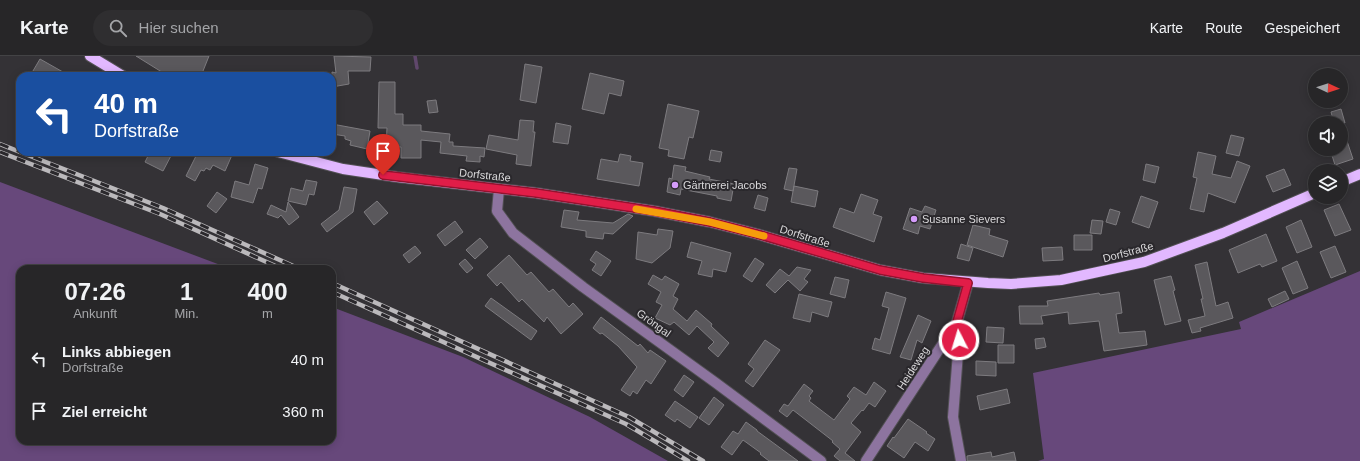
<!DOCTYPE html>
<html lang="de">
<meta charset="utf-8">
<style>
body{margin:0;font-family:Arial,sans-serif;background:#2f2e30;color:#f1f3f6;height:100vh;display:flex;flex-direction:column;font-size:15px;white-space:nowrap}
*{box-sizing:border-box;margin:0}
p{font-size:13px;color:#a4a5a8}
.icon{flex:none;width:22px;height:22px;fill:none;stroke:currentColor;stroke-width:2;stroke-linecap:round;stroke-linejoin:round}
.map{position:relative;flex:1;overflow:hidden}
.side{position:absolute;left:16px;top:209px;width:320px;height:180px;display:flex;flex-direction:column;background:#272628;border-radius:12px;box-shadow:0 2px 10px #0003,0 0 0 1px #434345}
.side>*{flex:none}
.banner{position:absolute;left:16px;top:16px;width:320px;height:84px;border-radius:12px;box-shadow:0 2px 10px #0003,0 0 0 1px #434345;background:#1a4fa0;color:#fff;overflow:hidden}
.needle{width:26px;rotate:93deg}
.buttons{position:absolute;left:1308px;top:12px;display:grid;gap:8px}
.buttons a{display:grid;place-items:center;width:40px;height:40px;border-radius:50%;background:#272628;box-shadow:0 2px 10px #0003,0 0 0 1px #434345;font-size:20px}
.pin{position:absolute;display:grid;place-items:center;width:34px;height:34px;color:#fff;margin:-41px -17px;border-radius:50% 50% 50% 0;rotate:-45deg;box-shadow:0 0 4px #0007}
.pin .icon{rotate:45deg}
.me{position:absolute;width:44px;margin:-22px;rotate:355deg;stroke-linejoin:round;filter:drop-shadow(0 0 3px #0008)}
.turn{display:flex;align-items:center;gap:14px;height:84px;padding:0 12px;font-size:18px}
.turn .icon{width:52px;height:52px;stroke-width:2.5}
.turn b{display:block;font-size:28px;line-height:34px}
.eta{display:flex;justify-content:space-evenly;align-items:center;height:68px;text-align:center}
.eta b{font-size:24px;font-weight:700;line-height:28px}
ul{padding:0;list-style:none}
li{display:flex;align-items:center;gap:12px;height:52px;padding:0 12px}
li div{flex:1}
li b{display:block;font-size:15px}
li em{font-style:normal}
header{display:flex;align-items:center;gap:24px;box-sizing:border-box;height:56px;padding:0 20px;background:#272628;border-bottom:1px solid #434345}
header strong{font-size:19px}
nav{display:flex;gap:22px;margin-inline-start:auto;font-size:14px}
.search{width:280px;height:36px;background:#2f2e30;display:flex;align-items:center;gap:10px;box-sizing:border-box;padding:0 14px;border-radius:22px;color:#a4a5a8;font-size:15px}
.map>svg:first-child{display:block}
</style>
<header>
<strong>Karte</strong>
<div class="search"><svg class="icon" aria-label="search" viewBox="0 0 24 24"><circle cx="10" cy="10" r="6"/><path d="M15 15l6 6"/></svg>Hier suchen</div>
<nav><a>Karte</a><a>Route</a><a>Gespeichert</a></nav>
</header>
<div class="map">
<svg width="1360" height="405" viewBox="0 0 1360 405">
<rect width="100%" height="100%" fill="#343236"/>
<path fill="#67487b" d="M0,126L231,213H20V385H332V251L463,301L590,361L668,405H0Z
M1360,215V405H1038L1044,403L1033,317L1241,273L1239,266Z"/>
<g fill="none" stroke-linecap="round" stroke-linejoin="round">
<path stroke="#60476c" stroke-width="3.5" d="M415,0L417,12"/>
</g>
<path fill="#5a585c" stroke="#7d7b7f" d="M136,0H209L201,20H173L166,17L165,18Z
M334,0L371,1L370,15H348L349,28L332,31V16L336,17Z
M40,3L70,20H30Z
M525,8L542,11L536,47L520,44Z
M590,17L624,25L621,40L609,37L604,58L582,53Z
M379,26H395V58H403V69H421V75L450,78L449,86H453V90L485,92L484,101L480,100V106L466,105L467,100L440,97L441,86L421,84V102H401V91H386L387,72H378Z
M436,44L438,56L429,57L427,45Z
M668,48L699,55L693,82L689,81L684,103L668,100L669,94L659,92Z
M1341,53L1345,67H1334L1331,56Z
M520,64L534,65L533,76H535L531,110L516,108L517,99L486,93L489,79L518,84Z
M556,67L571,70L568,88L553,86Z
M332,68L370,75L367,93L350,89L351,85L345,83V80L332,78Z
M1341,73H1343L1353,103L1335,109L1331,96L1341,93Z
M1231,79L1244,82L1239,100L1226,97Z
M711,94L722,96L720,106L709,104Z
M150,96H173L163,115L145,106Z
M198,96H227L232,99L225,115L213,109L210,114L206,112L204,115L201,114L195,125L186,120Z
M1198,96L1216,100L1212,118L1231,122L1237,105L1250,110L1235,147L1208,137L1204,156L1190,153L1197,122L1193,121Z
M620,98L631,100L630,105L643,107L639,130L597,123L601,103L618,106Z
M255,108L268,112L262,133L258,132L253,147L231,141L235,125L249,129Z
M1146,108L1159,111L1155,127L1143,124Z
M674,109L686,111L685,115L710,121L709,123L734,128L731,145L717,142V140L681,133L680,139L667,136L669,122L672,123Z
M789,112L797,113L793,135L784,133Z
M1284,113L1291,129L1273,136L1266,120Z
M306,124L317,126L314,139L309,138L306,149L288,145L291,132L303,135Z
M794,130L818,135L815,151L791,146Z
M344,131L357,133L353,156L327,176L321,168L339,154Z
M217,136L227,143L216,157L207,150Z
M861,138L878,144L873,158L882,161L874,186L833,171L840,152L854,157Z
M758,139L768,142L765,155L754,152Z
M1141,140L1158,146L1149,172L1132,166Z
M377,145L388,157L374,169L364,156Z
M288,146L299,161L289,169L281,159L278,162L267,158L271,149L286,156Z
M1339,148L1351,174L1335,180L1324,154Z
M925,150L936,154L930,173L920,170L918,178L903,173L910,152L922,156Z
M1110,153L1120,156L1116,169L1106,166Z
M564,154L579,156L577,164L613,167L628,158L633,160L613,178L604,177L603,183L586,181V175L561,171Z
M1092,164L1103,165L1101,178L1090,177Z
M1301,164L1312,191L1297,197L1286,171Z
M455,165L463,176L445,190L437,179Z
M973,169L990,173L989,179L1008,185L1003,201L967,189Z
M658,173L673,175L670,192L652,207L636,203L638,176L657,179Z
M1266,178L1277,205L1262,211L1260,208L1238,217L1229,194Z
M1074,179H1092V194H1074Z
M480,182L488,191L475,203L466,194Z
M691,186L731,197L726,216L713,213L712,221L698,218L702,205L687,201Z
M961,188L973,192L969,205L957,202Z
M415,190L421,197L409,207L403,199Z
M1335,190L1346,216L1331,222L1320,196Z
M1062,191L1063,204L1043,205L1042,192Z
M596,195L611,205L601,220L592,214L596,208L590,204Z
M509,199L527,219L531,216L549,236L553,233L569,251L573,247L583,258L561,278L547,261L544,266L522,243L519,246L501,226L497,230L487,219Z
M755,202L764,208L752,226L743,220Z
M465,203L473,212L467,217L459,208Z
M1297,205L1308,232L1293,238L1282,212Z
M1207,206L1216,250L1228,246L1233,262L1200,272L1201,275L1192,277L1188,264L1205,260L1201,243H1203L1195,209Z
M797,211L811,214L804,223L808,226L800,235L788,224L775,237L766,229L780,213L789,220Z
M653,219L662,224L665,220L679,228L673,240L678,243L673,253L687,265L696,254L712,268L711,270L729,287L718,301L708,292L714,286L697,270L689,279L674,266L670,269L655,262L662,249L656,246L661,236L648,228Z
M1171,220L1175,234L1173,235L1181,265L1165,269L1154,224Z
M835,221L849,224L845,242L830,238Z
M1285,235L1289,243L1272,251L1268,243Z
M886,236L906,242L890,298L872,293L875,282L880,284L889,252L882,250Z
M1119,236L1122,257L1116,258L1119,277L1145,275L1147,289L1104,295L1099,265L1069,268L1068,256L1041,260L1043,268H1020L1019,250H1048L1047,245L1099,237L1100,239Z
M799,238L832,246L828,261L812,256L810,266L793,262Z
M491,242L537,275L531,284L485,250Z
M918,259L931,265L922,287L917,284L911,304L900,301Z
M601,261L638,290L640,288L648,297L650,294L666,305L651,328L646,324L637,338L633,335L630,340L621,334L637,311L618,290L602,277L600,278L593,272Z
M987,271L1004,272L1003,287L986,286Z
M1044,282L1046,291L1036,293L1035,283Z
M765,284L780,294L753,331L745,325L754,313L748,308Z
M998,289H1014V307H998Z
M976,305L996,306V320L976,319Z
M684,319L694,326L683,341L674,334Z
M874,326L886,335L875,351L869,347L863,355L862,354L851,367L861,376L845,397L855,405H840L834,400L840,393L832,386L833,385L793,354L787,361L779,355L784,348L788,350L804,328L813,335L809,340L811,342L809,345L834,364L850,343L847,340L854,331L866,339Z
M1007,333L1010,347L980,354L977,340Z
M714,341L724,349L709,369L699,362Z
M675,345L698,361L690,372L677,363L675,366L665,359Z
M908,363L927,376L926,377L935,383L928,395L915,386L904,402L887,390L893,381L894,382Z
M746,366L757,374V375L798,405H769L760,398L761,397L743,384L732,399L721,391L733,375L738,378Z
M991,396L992,401L1014,396L1016,405H967V400Z"/>
<g fill="none" stroke-linecap="round" stroke-linejoin="round">
<g stroke="#525054" stroke-width="12">
<path id="minor" d="M499,133L497,155L513,177L583,231L716,327L821,405
M957,266L959,284L953,361L961,405
M866,405L957,266L968,227"/>
</g>
<g stroke="#525054" stroke-width="12">
<path id="major" d="M90,0L123,20
M278,96L343,113L397,121L536,137L654,155L710,166L757,178L880,214L923,222L988,227L1011,228L1061,224L1144,206L1223,177L1315,137
M1341,126L1360,118"/>
</g>
<use href="#minor" stroke="#8d749f" stroke-width="10"/>
<use href="#major" stroke="#e2b8ff" stroke-width="10"/>
<g stroke="#bbb9bc" stroke-width="4.5">
<path id="rail" d="M0,88L163,152L300,213
M0,96L160,158L282,213
M332,227L629,361L703,405
M332,236L626,368L688,405"/>
</g>
<use href="#rail" stroke="#2a282c" stroke-width="3" stroke-dasharray="9" stroke-linecap="butt"/>
</g>
<g fill="none" stroke-linecap="round" stroke-linejoin="round">
<g stroke="#92132f" stroke-width="10">
<path id="route" d="M383,119L536,137L654,155L710,166L757,178L880,214L923,222L968,227L957,266L959,284"/>
</g>
<use href="#route" stroke="#e11d48" stroke-width="7"/>
<path stroke="#f59e0b" stroke-width="7" d="M636,153L710,166L764,180"/>
</g>
<g fill="#d59cfb" stroke="#2a282c" stroke-width="1.5">
<circle cx="675" cy="129" r="4"/>
<circle cx="914" cy="163" r="4"/>
</g>
<g text-anchor="middle" dominant-baseline="central" stroke-width="4" stroke-linejoin="round" paint-order="stroke">
<g font-size="11" fill="#dad9db" stroke="#2a282c">
<text transform="translate(485 119) rotate(6)">Dorfstraße</text>
<text transform="translate(805 180) rotate(17)">Dorfstraße</text>
<text transform="translate(1128 196) rotate(-15)">Dorfstraße</text>
<text transform="translate(654 267) rotate(36)">Gröngal</text>
<text transform="translate(913 312) rotate(-57)">Heideweg</text>
</g>
<g font-size="11" fill="#dad9db" stroke="#2a282c" text-anchor="start">
<text x="683" y="129">Gärtnerei Jacobs</text>
<text x="922" y="163">Susanne Sievers</text>
</g>
</g>
</svg>
<div class="buttons">
<a><svg class="needle" viewBox="-14 -14 28 28"><path d="M0-13l5 13h-10z" fill="#e53935"/><path d="M0 13l5-13h-10z" fill="#a4a5a8"/></svg></a>
<a><svg class="icon" aria-label="sound" viewBox="0 0 24 24"><path d="M4 9h4l5-4v14l-5-4H4zM17 9q2 3 0 6"/></svg></a>
<a><svg class="icon" aria-label="layers" viewBox="0 0 24 24"><path d="M12 4l9 5-9 5-9-5zM3 14l9 5 9-5"/></svg></a>
</div>
<div class="pin" style="left:383px;top:119px;background:#d93025"><svg class="icon" aria-label="arrive" viewBox="0 0 24 24"><path d="M6 21V4h12l-3 4 3 4H6"/></svg></div>
<svg class="me" style="left:959px;top:284px" viewBox="-20 -20 40 40"><circle r="17" fill="#e11d48" stroke="#fff" stroke-width="3"/><path d="M0-11L8 9 0 5-8 9z" fill="#fff"/></svg>
<div class="banner">
<div class="turn"><svg class="icon" aria-label="left" viewBox="0 0 24 24"><path d="M17 20v-9H6M10 6l-5 5 5 5"/></svg><div><b>40 m</b>Dorfstraße</div></div>
</div>
<section class="side">
<div class="eta">
<div><b>07:26</b><p>Ankunft</p></div>
<div><b>1</b><p>Min.</p></div>
<div><b>400</b><p>m</p></div>
</div>
<ul>
<li><svg class="icon" aria-label="left" viewBox="0 0 24 24"><path d="M17 20v-9H6M10 6l-5 5 5 5"/></svg><div><b>Links abbiegen</b><p>Dorfstraße</p></div><em>40 m</em></li>
<li><svg class="icon" aria-label="arrive" viewBox="0 0 24 24"><path d="M6 21V4h12l-3 4 3 4H6"/></svg><div><b>Ziel erreicht</b></div><em>360 m</em></li>
</ul>
</section>
</div>
